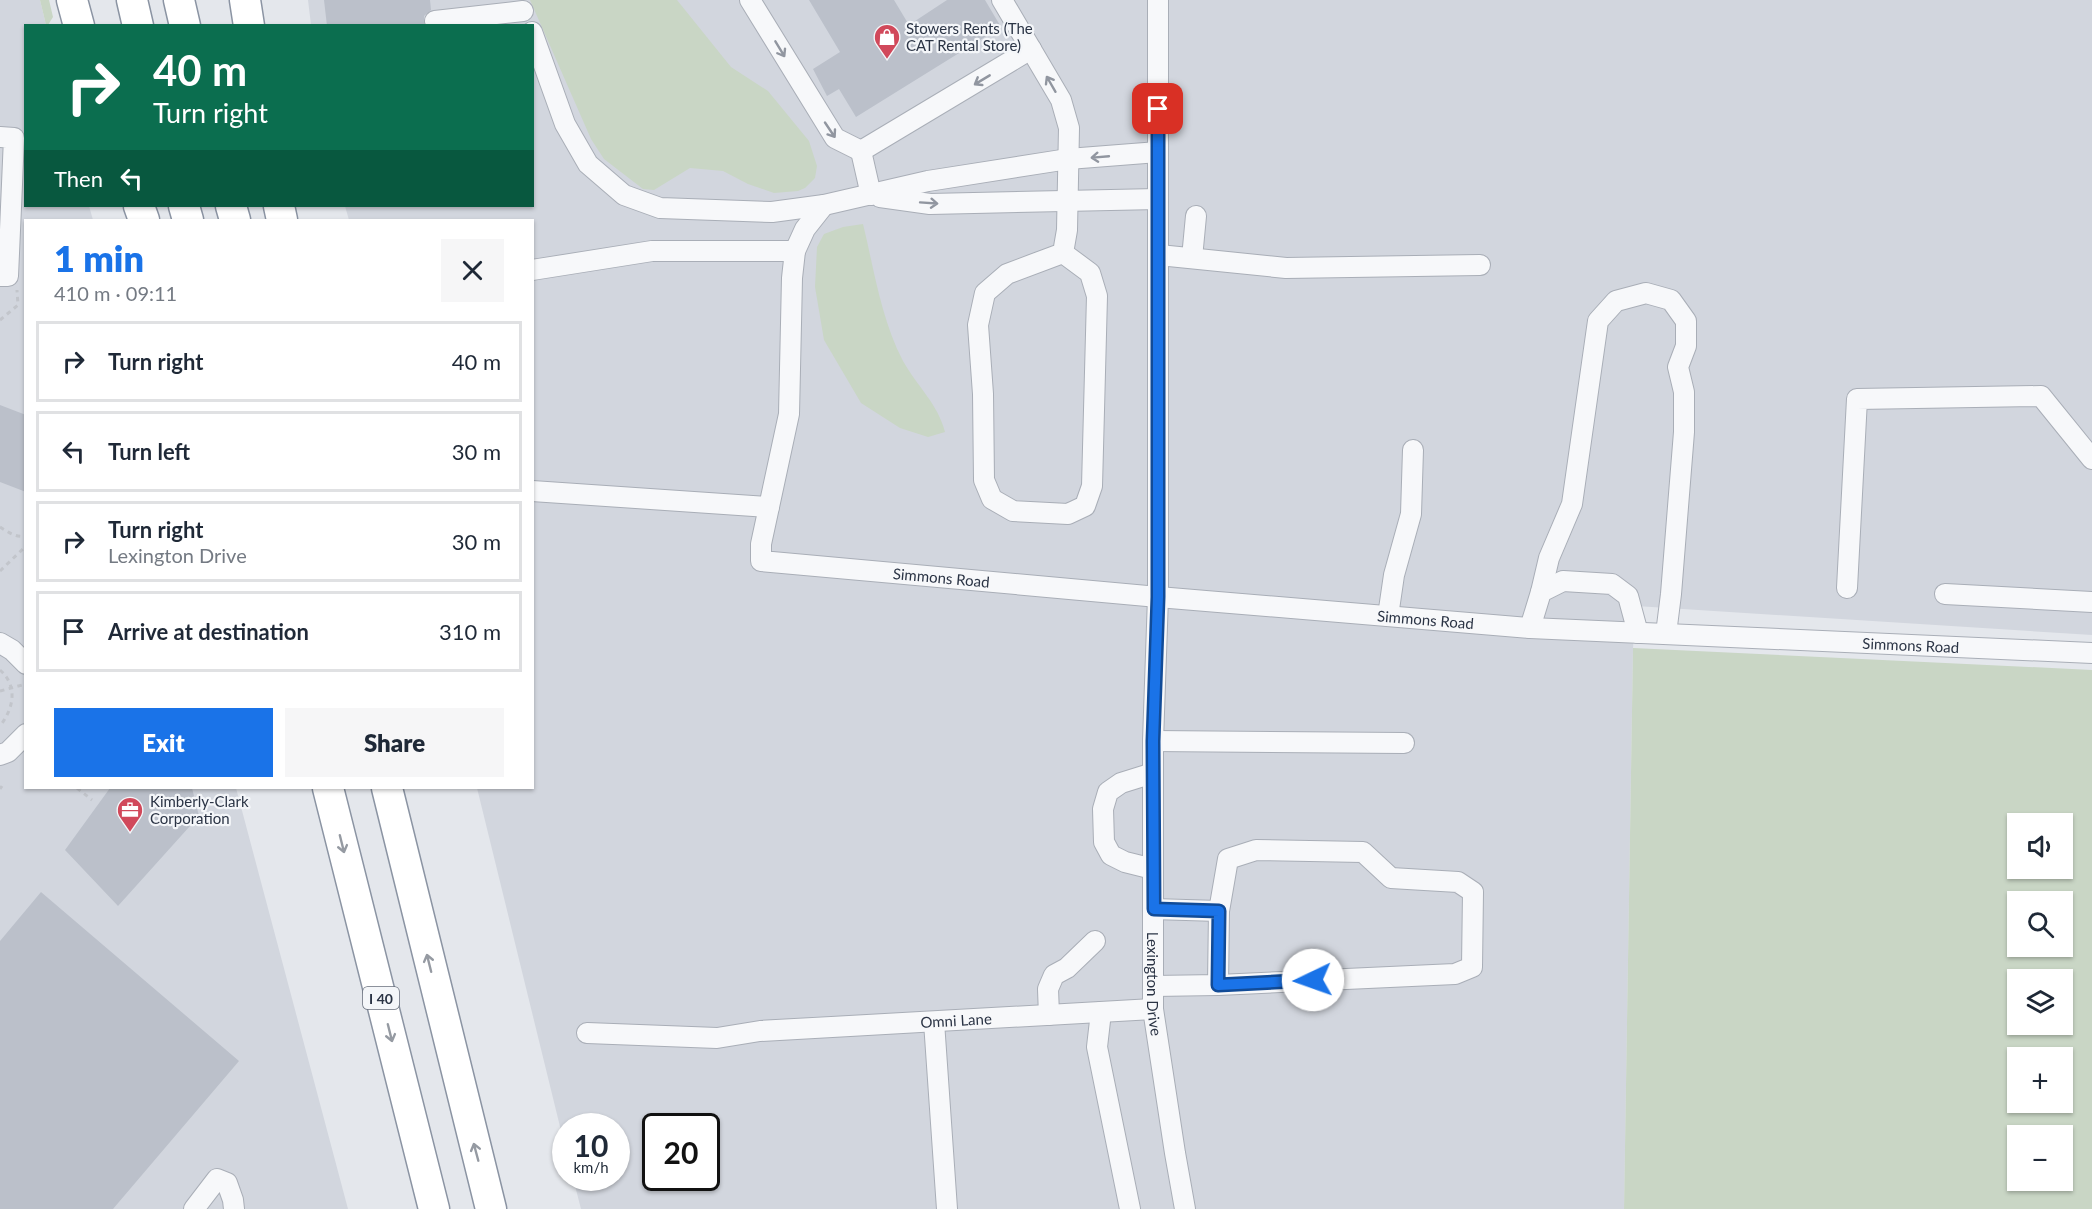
<!DOCTYPE html>
<meta charset="utf-8">
<style>
body{margin:0;font-family:Lato,sans-serif;background:#f6f6f7;color:#1f2937;height:100vh;display:flex;flex-direction:column;font-size:22px;white-space:nowrap}
*{box-sizing:border-box;margin:0}
p{font-size:20px;color:#747a83}
.icon{flex:none;width:33px;height:33px;fill:none;stroke:currentColor;stroke-width:2;stroke-linecap:round;stroke-linejoin:round}
.map{position:relative;flex:1;overflow:hidden}
.side{position:absolute;left:24px;top:219px;width:510px;height:570px;display:flex;flex-direction:column;background:#fff;border-radius:0px;box-shadow:0 2px 4px #0004}
.side>*{flex:none}
.top-card{position:absolute;left:24px;top:24px;width:510px;height:183px;border-radius:0px;box-shadow:0 2px 4px #0004;background:#0b6e4f;color:#fff;overflow:hidden}
.controls{position:absolute;left:2007px;top:813px;display:grid;gap:12px}
.controls a{display:grid;place-items:center;width:66px;height:66px;border-radius:0px;background:#fff;box-shadow:0 2px 4px #0004;font-size:30px}
.speed{position:absolute;left:552px;top:1113px;display:flex;gap:12px;font-size:30px;font-weight:700;text-align:center}
.speed>*{display:grid;place-content:center;width:78px;height:78px;border-radius:50%;background:#fff;box-shadow:0 2px 4px #0004;line-height:1}
.speed small{font-size:15px;font-weight:400}
.speed .limit{border:3px solid #111;border-radius:9px;background:#fff;color:#111}
.pin{position:absolute;display:grid;place-items:center;width:51px;height:51px;color:#fff;margin:-26px;border-radius:12px;box-shadow:0 3px 9px #0006}
.me{position:absolute;width:66px;margin:-33px;rotate:267deg;stroke-linejoin:round;filter:drop-shadow(0 0 4px #0008)}
.turn{display:flex;align-items:center;gap:21px;height:126px;padding:0 30px;font-size:27px}
.turn .icon{width:78px;height:78px;stroke-width:2.5}
.turn b{display:block;font-size:42px;line-height:51px}
.then{display:flex;align-items:center;height:57px;padding:0 30px;background:#0003;gap:12px;font-size:22px}
.round{display:grid;place-items:center;flex:none;width:63px;height:63px;border-radius:0px;background:#f6f6f7}
.headline{display:flex;align-items:center;justify-content:space-between;height:102px;padding:0 30px}
h1{font-size:36px;font-weight:800;line-height:45px;color:#1a73e8}
.cta{display:flex;gap:12px;margin-top:auto;padding:12px 30px}
.cta a{flex:1;height:69px;border-radius:0px;background:#1a73e8;color:#fff;font-size:24px;font-weight:800;line-height:69px;text-align:center}
.cta a+a{background:#f6f6f7;color:#1f2937}
ul{padding:0;list-style:none}
li{display:flex;align-items:center;gap:18px;height:81px;margin:0 12px 9px;padding:0 18px;border:3px solid #e0e1e3;border-radius:0px}
li div{flex:1}
li b{display:block;font-size:22px}
li em{font-style:normal}
.map>svg:first-child{display:block}
</style>
<div class="map">
<svg width="2092" height="1209" viewBox="0 0 2092 1209">
<rect width="100%" height="100%" fill="#e4e7ec"/>
<path fill="#d2d6de" fill-rule="evenodd" d="M0,0H40L46,25L26,26V206H89L93,220H26V788H236L348,1209H0Z
M308,0H2092V635L1636,606L1633,648L1624,1209H581L573,1178H616V1126H566L565,1147L477,788H532V220H349L345,206H532V26L311,25ZM656,1126H706V1178H656Z"/>
<path fill="#c9d6c5" fill-rule="evenodd" d="M40,0H49L53,17L48,25H46Z
M530,0H677L731,67L768,91L809,141L817,166L815,178L805,188L798,191L774,193L748,184L723,171L690,168L654,190L643,189L604,159L591,139Z
M863,224C874,269 881,319 903,361C917,386 938,404 945,432L928,437L900,428L861,403L824,340L815,287L817,247L824,234L843,227Z
M1633,648L2092,670V1209H1624ZM2018,824H2062V868H2018ZM2018,902H2062V946H2018ZM2018,980H2062V1024H2018ZM2018,1058H2062V1102H2018ZM2018,1136H2062V1180H2018Z"/>
<path fill="#bbc0ca" d="M324,0H430L431,10L424,16V26H327Z
M809,0H894L909,25L947,0H985L1001,27L856,117L839,89L827,96L813,69L840,52Z
M0,405L26,415V492L0,482Z
M110,788H192L199,816L118,906L65,850Z
M41,892L239,1061L113,1209H0V941Z"/>
<g fill="none" stroke-linecap="round" stroke-linejoin="round">
<g stroke="#a9aeb7" stroke-width="22">
<g id="minor">
<path d="M750,0L835,138L861,151"/>
<path d="M1002,0L1061,100L1069,128L1067,230L1063,253L1007,274L985,293L978,325L983,394L984,480L992,499L1013,511L1068,514L1085,506L1092,486L1097,296L1090,273L1063,253"/>
<path id="s1" d="M1158,0V597L1153,741V1009L1175,1153L1185,1209"/>
<path d="M435,21L523,11"/>
<path d="M532,32L565,124L588,164L624,195L660,208L772,212L824,205L928,181L1068,159L1158,152"/>
<path d="M0,137L14,138L8,276H0"/>
<path d="M861,151L1031,49"/>
<path d="M861,151L871,195"/>
<path d="M880,197L930,204L1158,199"/>
<path id="s2" d="M824,205L805,229L795,251L792,278L789,414L761,544V561L1158,597L1530,628L2092,653"/>
<path d="M1159,255L1286,268L1480,265"/>
<path d="M1192,258L1196,216"/>
<path d="M532,270L652,251H795"/>
<path d="M532,491L769,507"/>
<path d="M1847,588L1857,399L2041,396L2092,459"/>
<path d="M1541,592L1549,558L1572,504L1598,321L1616,301L1646,293L1671,300L1686,321V346L1678,367L1684,392V432L1671,594L1666,634"/>
<path d="M1945,594L2092,602"/>
<path d="M1388,616L1394,575L1411,514L1413,450"/>
<path d="M1530,628L1541,592L1563,581L1612,584L1628,596L1638,633"/>
<path d="M0,643L12,650L26,664"/>
<path d="M1153,741L1404,743"/>
<path d="M0,755L8,752L26,734"/>
<path d="M1153,773L1121,783L1108,792L1103,809L1104,842L1111,855L1125,862L1153,869"/>
<path d="M1153,909L1219,911L1218,985L1154,986"/>
<path d="M1218,985L1455,974L1472,967L1473,892L1458,882L1391,878L1363,852L1256,850L1228,859L1219,911"/>
<path d="M1101,1012L1097,1047L1130,1209"/>
<path d="M1049,1015L1048,989L1054,975L1067,968L1095,941"/>
<path d="M934,1022L947,1209"/>
<path id="s3" d="M587,1033L717,1038L760,1031L1153,1009"/>
<path d="M194,1209L217,1179L227,1183L233,1200L234,1209"/>
</g>
</g>
<g stroke="#8b94a3" stroke-width="33">
<path id="highway" d="M72,0L79,26
M132,0L138,26
M179,0L185,26
M245,0L249,26
M139,206L144,220
M184,206L188,220
M231,206L235,220
M279,206L282,220
M328,788L434,1209
M387,788L491,1209"/>
</g>
<path stroke="#c2c5cb" stroke-width="3" stroke-dasharray="4.5 4.5" stroke-linecap="butt" d="M0,320L18,305L17,290
M0,527C8,532 16,538 26,536
M0,571L26,546
M0,670C18,686 14,708 0,726
M0,691L26,684
M25,776H26
M77,788L92,800
M0,789L2,786"/>
<use href="#minor" stroke="#f7f8fa" stroke-width="20"/>
<use href="#highway" stroke="#fff" stroke-width="30"/>
</g>
<defs><path id="oneway-shaft" d="M-6 0H5M1.5-3L5.5 0L1.5 3" fill="none" stroke-width="1.6" stroke-linecap="round" stroke-linejoin="round" transform="scale(1.5)"/></defs>
<g stroke="#9196a0">
<use href="#oneway-shaft" transform="translate(780 49) rotate(59)"/>
<use href="#oneway-shaft" transform="translate(982 80) rotate(149)"/>
<use href="#oneway-shaft" transform="translate(1051 84) rotate(-120)"/>
<use href="#oneway-shaft" transform="translate(830 130) rotate(56)"/>
<use href="#oneway-shaft" transform="translate(1100 157) rotate(175)"/>
<use href="#oneway-shaft" transform="translate(929 203) rotate(4)"/>
</g>
<g stroke="#959aa2">
<use href="#oneway-shaft" transform="translate(342 844) rotate(76)"/>
<use href="#oneway-shaft" transform="translate(429 963) rotate(-104)"/>
<use href="#oneway-shaft" transform="translate(390 1033) rotate(76)"/>
<use href="#oneway-shaft" transform="translate(476 1152) rotate(-105)"/>
</g>
<g fill="none" stroke-linecap="round" stroke-linejoin="round">
<g stroke="#114b97" stroke-width="15">
<path id="route" d="M1158,109V597L1153,741L1154,909L1219,911L1218,985L1313,980"/>
</g>
<use href="#route" stroke="#1a73e8" stroke-width="10"/>
</g>
<defs>
<g id="shop-pin" transform="scale(1.35)"><path d="M0 17L-7.5 6A9.5 9.5 0 1 1 7.5 6Z" fill="#d1495b" stroke="#f4f6f9"/><path d="M-5-2.5h2.3a2.7 3.5 0 0 1 5.4 0H5L5.5 6h-11ZM-1.5-2.5h3a1.5 2.3 0 0 0-3 0Z" fill="#fff"/></g>
<g id="office-pin" transform="scale(1.35)"><path d="M0 17L-7.5 6A9.5 9.5 0 1 1 7.5 6Z" fill="#d1495b" stroke="#f4f6f9"/><path d="M-6-3h4V-5.5h4V-3h4V5H-6ZM-1-4.5V-3h2v-1.5ZM-6 0V1H6V0Z" fill="#fff"/></g>
</defs>
<g fill-rule="evenodd">
<use href="#shop-pin" x="887" y="37"/>
<use href="#office-pin" x="130" y="810"/>
</g>
<g text-anchor="middle" dominant-baseline="central" stroke-width="4.5" stroke-linejoin="round" paint-order="stroke">
<rect fill="#f4f6f9" stroke="#676e7b" stroke-width="1.5" x="363" y="987" width="36" height="22" rx="4.5"/>
<g font-size="14" font-weight="bold" fill="#2b3445">
<text x="381" y="998">I 40</text>
</g>
<g font-size="15" fill="#2b3445" stroke="#f4f6f9" text-anchor="start">
<text x="906" y="28">Stowers Rents (The<tspan x="906" dy="17">CAT Rental Store)</tspan></text>
<text x="150" y="801">Kimberly-Clark<tspan x="150" dy="17">Corporation</tspan></text>
</g>
<g font-size="15" fill="#2b3445" stroke="#f4f6f9">
<text stroke="none"><textPath href="#s2" startOffset="549">Simmons Road</textPath></text>
<text stroke="none"><textPath href="#s2" startOffset="1035">Simmons Road</textPath></text>
<text stroke="none"><textPath href="#s2" startOffset="1521">Simmons Road</textPath></text>
<text stroke="none"><textPath href="#s1" startOffset="984">Lexington Drive</textPath></text>
<text stroke="none"><textPath href="#s3" startOffset="370">Omni Lane</textPath></text>
</g>
</g>
</svg>
<div class="controls">
<a><svg class="icon" aria-label="sound" viewBox="0 0 24 24"><path d="M4 9h4l5-4v14l-5-4H4zM17 9q2 3 0 6"/></svg></a>
<a><svg class="icon" aria-label="search" viewBox="0 0 24 24"><circle cx="10" cy="10" r="6"/><path d="M15 15l6 6"/></svg></a>
<a><svg class="icon" aria-label="layers" viewBox="0 0 24 24"><path d="M12 4l9 5-9 5-9-5zM3 14l9 5 9-5"/></svg></a>
<a>+</a>
<a>−</a>
</div>
<div class="speed"><div>10<small>km/h</small></div><div class="limit">20</div></div>
<div class="pin" style="left:1158px;top:109px;background:#d93025"><svg class="icon" aria-label="arrive" viewBox="0 0 24 24"><path d="M6 21V4h12l-3 4 3 4H6"/></svg></div>
<svg class="me" style="left:1313px;top:980px" viewBox="-20 -20 40 40"><circle r="19" fill="#fff"/><path d="M0-13L10 11 0 6-10 11z" fill="#1a73e8"/></svg>
<div class="top-card">
<div class="turn"><svg class="icon" aria-label="right" viewBox="0 0 24 24"><path d="M7 20v-9h11M14 6l5 5-5 5"/></svg><div><b>40 m</b>Turn right</div></div>
<div class="then">Then<svg class="icon" aria-label="left" viewBox="0 0 24 24"><path d="M17 20v-9H6M10 6l-5 5 5 5"/></svg></div>
</div>
<section class="side">
<div class="headline"><div><h1>1 min</h1><p>410 m · 09:11</p></div><a class="round"><svg class="icon" aria-label="close" viewBox="0 0 24 24"><path d="M6 6l12 12M18 6L6 18"/></svg></a></div>
<ul>
<li><svg class="icon" aria-label="right" viewBox="0 0 24 24"><path d="M7 20v-9h11M14 6l5 5-5 5"/></svg><div><b>Turn right</b></div><em>40 m</em></li>
<li><svg class="icon" aria-label="left" viewBox="0 0 24 24"><path d="M17 20v-9H6M10 6l-5 5 5 5"/></svg><div><b>Turn left</b></div><em>30 m</em></li>
<li><svg class="icon" aria-label="right" viewBox="0 0 24 24"><path d="M7 20v-9h11M14 6l5 5-5 5"/></svg><div><b>Turn right</b><p>Lexington Drive</p></div><em>30 m</em></li>
<li><svg class="icon" aria-label="arrive" viewBox="0 0 24 24"><path d="M6 21V4h12l-3 4 3 4H6"/></svg><div><b>Arrive at destination</b></div><em>310 m</em></li>
</ul>
<div class="cta"><a>Exit</a><a>Share</a></div>
</section>
</div>
